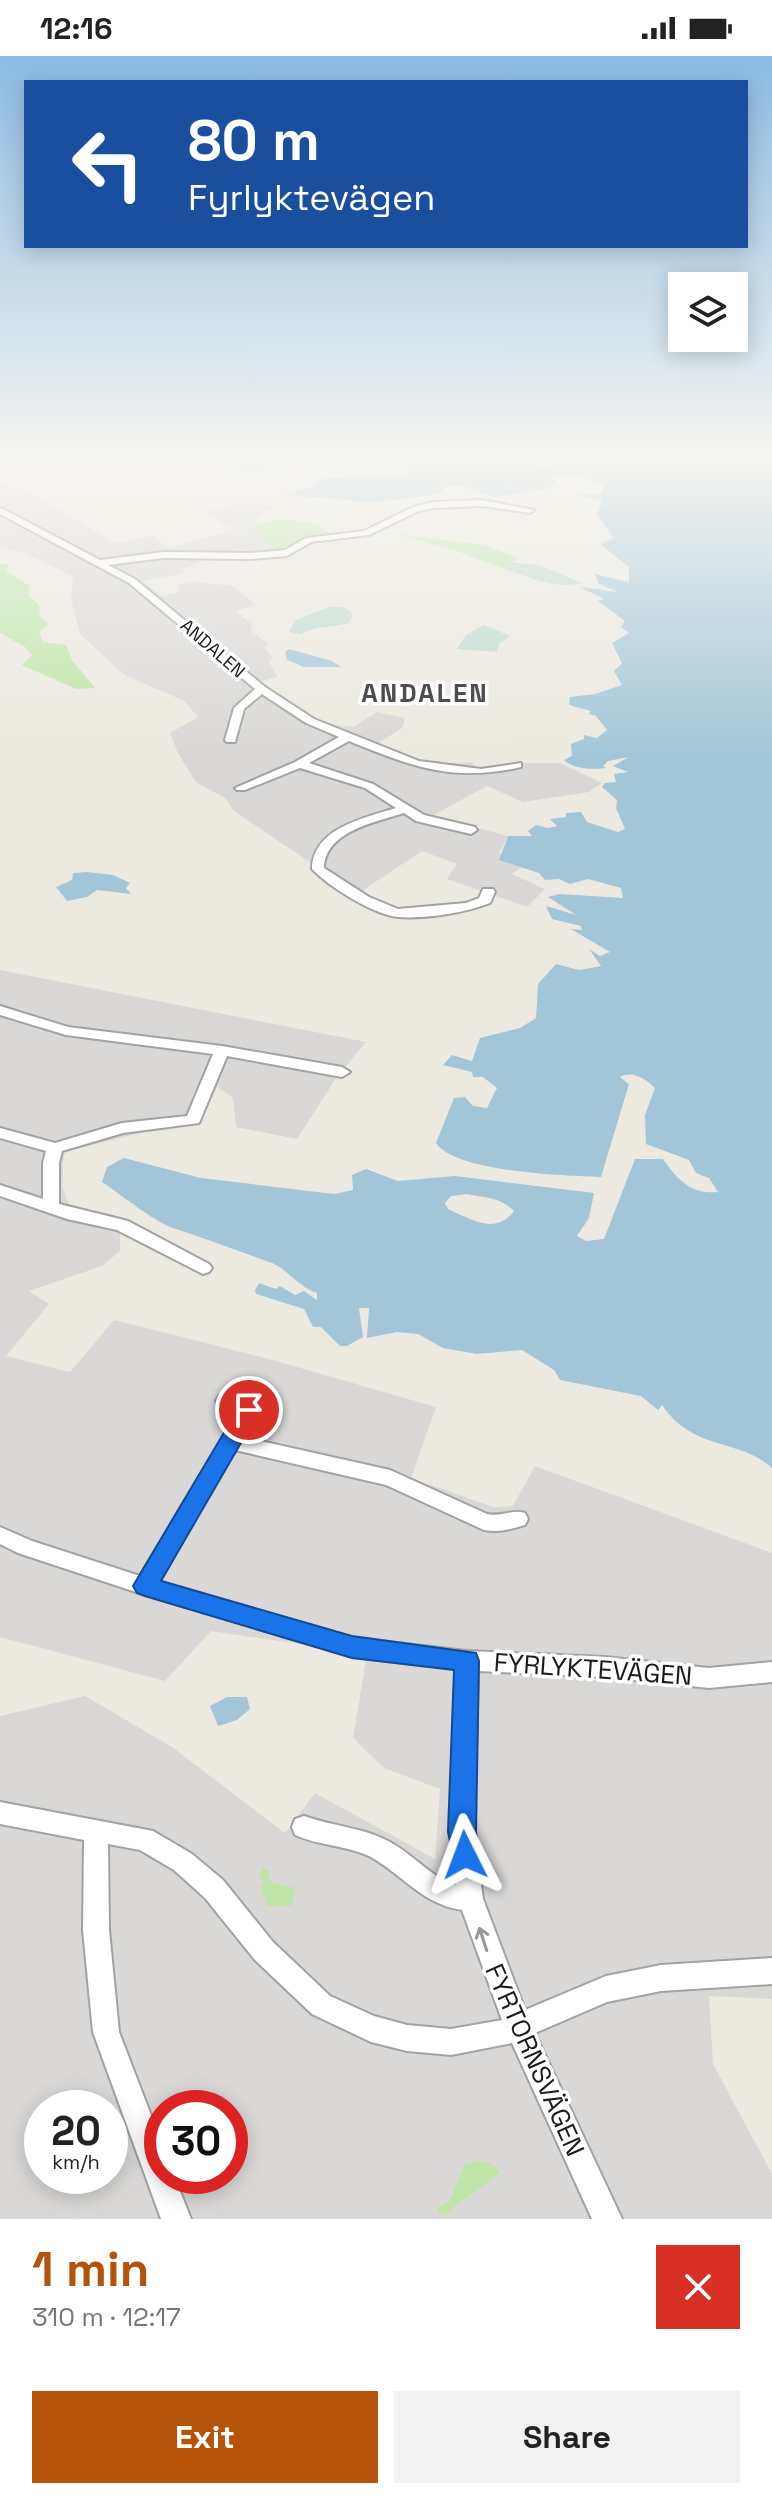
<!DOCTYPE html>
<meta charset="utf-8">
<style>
body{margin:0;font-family:"Space Grotesk",sans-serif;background:#f2f2f2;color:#222;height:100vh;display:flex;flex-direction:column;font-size:30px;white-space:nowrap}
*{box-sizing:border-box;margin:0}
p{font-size:26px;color:#767676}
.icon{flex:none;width:44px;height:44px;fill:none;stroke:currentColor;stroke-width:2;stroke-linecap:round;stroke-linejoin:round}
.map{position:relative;height:2163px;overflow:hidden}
.sheet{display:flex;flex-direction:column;background:#fff;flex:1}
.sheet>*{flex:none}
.guide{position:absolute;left:24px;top:24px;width:724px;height:168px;border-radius:0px;box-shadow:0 4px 20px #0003;background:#1a4fa0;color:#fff;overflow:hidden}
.fabs{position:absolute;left:668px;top:216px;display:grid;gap:16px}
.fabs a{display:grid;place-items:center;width:80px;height:80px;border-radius:0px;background:#fff;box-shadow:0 4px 20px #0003;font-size:40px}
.speed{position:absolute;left:24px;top:2034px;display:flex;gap:16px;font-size:40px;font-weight:700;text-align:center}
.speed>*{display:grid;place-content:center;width:104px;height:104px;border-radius:50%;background:#fff;box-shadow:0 4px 20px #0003;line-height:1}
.speed small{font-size:20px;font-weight:400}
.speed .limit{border:12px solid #d22;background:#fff;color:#111}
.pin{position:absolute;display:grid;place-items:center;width:68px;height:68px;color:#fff;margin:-34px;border:4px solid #fff;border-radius:50%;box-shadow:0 2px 8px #0007}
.me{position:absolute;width:88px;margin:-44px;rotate:357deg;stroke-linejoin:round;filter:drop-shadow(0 0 6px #0008)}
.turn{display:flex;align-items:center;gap:28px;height:168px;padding:0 32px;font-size:36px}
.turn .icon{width:104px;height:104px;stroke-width:2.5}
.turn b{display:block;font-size:56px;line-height:68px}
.round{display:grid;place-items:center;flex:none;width:84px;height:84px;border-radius:0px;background:#f2f2f2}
.headline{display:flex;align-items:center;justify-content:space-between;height:136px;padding:0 32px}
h1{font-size:48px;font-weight:700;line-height:60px;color:#b45309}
.primary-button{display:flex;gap:16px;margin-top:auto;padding:16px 32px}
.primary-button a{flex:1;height:92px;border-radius:0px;background:#b45309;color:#fff;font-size:32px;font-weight:700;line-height:92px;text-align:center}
.primary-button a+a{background:#f2f2f2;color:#222}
.status{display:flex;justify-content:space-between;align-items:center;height:56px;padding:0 40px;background:#fff;direction:ltr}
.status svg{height:22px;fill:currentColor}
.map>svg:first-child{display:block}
</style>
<div class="status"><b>12:16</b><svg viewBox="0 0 49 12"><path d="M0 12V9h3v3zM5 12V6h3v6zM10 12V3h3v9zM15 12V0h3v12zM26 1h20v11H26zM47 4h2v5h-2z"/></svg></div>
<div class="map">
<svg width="772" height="2163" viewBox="0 0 772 2163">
<rect width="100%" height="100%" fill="#ece9e0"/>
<path fill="#d9d8d7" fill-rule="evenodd" d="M0,425L38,441L114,487L153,480L169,492L234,474L204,456L241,447L274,450L250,469L282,500L191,501L200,506L183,513V517L143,525L162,540L179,536L180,528L192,525L232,530L257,549L235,555L253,569L250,574L268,588L264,592L273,602L269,606L278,621L258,626L325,668L354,671L377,656L405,662L402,672L377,688L419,705L441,709L472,706L476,714L523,707H560L602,727L589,736L523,746L487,730L432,760L508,780L499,797L510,808L523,811L512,818L545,833L527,851L447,823L457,808L422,795L357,838L234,755L225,742L196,726L178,697L170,677L198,661L184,645L123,618L80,578L71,542L73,520L19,495L0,492V462L10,459L0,454Z
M0,914L366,986L336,1022L297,1083L236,1071L233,1042L217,1031L202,1062L64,1096L62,1131L70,1150L114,1159L120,1173V1195L102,1210L29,1235L49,1248L6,1300L70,1316L114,1264L269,1303L436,1351L411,1422L493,1451L513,1450L535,1410L772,1497V1943L709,1940L713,2008L772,2118V2163H0V1660L85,1640L172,1691L285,1777L315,1737L435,1803L440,1733L384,1712L353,1682L367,1598L211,1575L165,1625L0,1581ZM42,2052H110V2120H42ZM162,2052H230V2120H162Z"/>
<path fill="#bee5a7" d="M204,398H357L382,400L372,404L294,400L283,404L274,414L258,417L241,415L232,405Z
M282,463L317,468L332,478L277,496L250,469Z
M394,478L484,489L521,503L509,506L504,513L454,494Z
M0,508L10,509L6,515L30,530L28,539L39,549L40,561L49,569L39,576L43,586L66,589L72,604L95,632L76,633L22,609L32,599L25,591L0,577Z
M263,1812L271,1816L268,1820L271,1827L296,1832L292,1850H267L260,1830L264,1827L259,1819Z
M478,2105L491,2107L500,2117L442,2160L437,2152L449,2146L465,2108Z"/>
<path fill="#bed9d0" d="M508,506L539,509L582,527C554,534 530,521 504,513Z
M329,551H344L353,558L349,567C333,571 314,570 300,578L289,576L296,564Z
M484,569L510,580L499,588L497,596L457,593L466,579Z"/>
<path fill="#a2c6d8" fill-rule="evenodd" d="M509,398H772V1412C740,1382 694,1396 662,1349L658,1354L641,1340L560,1324L554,1314L522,1294L477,1298L443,1292L418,1278L397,1276L367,1282L369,1252H359L363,1281L347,1290H340L321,1271H313L304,1253L256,1238L255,1234L259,1227L276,1233L280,1230L295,1239L304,1235L317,1244V1237C301,1233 287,1213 272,1207C238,1195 210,1184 176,1173C155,1167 122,1139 102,1126L107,1111L124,1102L201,1122L334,1138L353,1134L352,1119L366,1113L398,1125L455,1120L594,1137L589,1162L577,1180L586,1185L604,1183L635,1103H663C677,1123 691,1139 718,1136L709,1122L696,1117L689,1104L646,1088L645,1059L655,1032C646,1023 632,1014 620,1021L629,1028L601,1121C567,1120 454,1116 436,1087L454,1042L465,1041L473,1050L487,1052L497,1032L483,1021H473L472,1016L443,1009L452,999L472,1005L480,982L520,972L536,962L538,928L556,908L579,914L601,910L589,893L600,900L610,896L571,873L582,874L581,870L552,863L546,850L576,859L548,841L559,838L623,842L621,832L588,823L570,828L559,823L545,824L539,817L499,804L508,780H532L528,775L536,769L548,772L557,770L550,763L566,761V757L581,756L587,766L618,776L625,773L616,752L617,744L602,731L605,727L616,726L614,718L628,716L613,710L629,701L608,705L603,710L606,712C593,714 573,713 564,704L572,700L571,688L584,683V679L597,682L607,674L596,660L589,658L591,655L569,649L570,641L595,638L622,629L614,615L622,607L612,587L629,577L621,571L625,565L598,545L604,543L580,531L618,536L599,528L595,518L629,526V511L600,488L614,482L597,459L602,445L574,438L602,437L604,430C592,422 566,414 552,421L556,425L547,433L494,441L462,430H447L438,437L414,442L370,446L285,439L315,429L314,423L409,418L399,409L488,404L549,410L532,401ZM467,1138C485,1142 501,1141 514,1155C495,1180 471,1163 448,1153L445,1147L451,1140Z
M289,593L332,605L341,611H304L287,604L285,596Z
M87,816L113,819L130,827L126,832L131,838L97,834L87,841L67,845L56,831L72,824L73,817Z
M227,1641H247L250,1653L237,1664L218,1670L210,1650Z"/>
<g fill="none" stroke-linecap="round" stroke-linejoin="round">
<g stroke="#a2a2a2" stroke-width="4">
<path id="minor" d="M360,398H443L422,403Z
M482,444L534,454L530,457L482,450L434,452L419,455L369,479L311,486L287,500L250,503L163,502L108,509L135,523L265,631L314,663L419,705L481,713L521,707V711C452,727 411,710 349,685L309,707L373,728L424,759L475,771L477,774L471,778L416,765L404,757C376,766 325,775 324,812L369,841L398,853L466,847L479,842L483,833H493L495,836L490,847C465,857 425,863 398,861C374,859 328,830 312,813C313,772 364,762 396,752L365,732L300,712L245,734H237L235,732L295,706L339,681L306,667L262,638L244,653L235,686H227L225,684L234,652L255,633L129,527L0,458V452L3,453L100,504L163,496L250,497L285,494L306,482L364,475L413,451L434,446Z
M0,950L68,971L222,990L342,1011L350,1016L342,1021L227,1000L199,1067L123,1077L62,1095L59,1107V1148L128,1165L209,1208L212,1212L209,1216L203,1218L117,1174L67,1163L0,1140V1129L43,1143V1107L46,1095L0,1082V1072L55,1087L122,1067L187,1060L213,998L66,979L0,959Z
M226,1338L256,1349L259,1354L243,1381L390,1414L487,1458C501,1461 513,1453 525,1457L528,1463L525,1469C511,1473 499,1477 484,1474L386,1429L235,1394L159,1525L352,1582L467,1595L605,1601L709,1612L772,1606V1626L709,1632L605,1621L478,1615L474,1776L483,1843L525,1954L606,1920L661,1909L772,1902V1928L661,1935L607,1946L535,1977L622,2163H592L512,1987L451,1999L407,1995L371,1986L312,1958L255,1904L205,1842L174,1814L140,1794L108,1788L109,1874L119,1976L162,2088V2120H174L191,2163H161L93,1976L83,1874L84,1784L0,1768V1746L153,1775L192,1798L223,1824L273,1886L330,1940L374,1960L407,1969L451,1973L502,1964L462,1854C423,1849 401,1817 369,1800C346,1789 319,1790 295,1779L292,1771L295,1763L304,1760C331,1770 361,1771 388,1785C412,1797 430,1821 456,1829L450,1776L456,1613L352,1600L145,1539L18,1497L0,1488V1471L32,1485L140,1520L237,1357L219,1350L216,1345L219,1340Z"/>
</g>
<use href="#minor" fill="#fff" fill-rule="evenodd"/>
</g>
<defs><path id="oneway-shaft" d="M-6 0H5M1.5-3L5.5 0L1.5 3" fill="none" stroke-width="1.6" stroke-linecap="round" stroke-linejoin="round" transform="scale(2)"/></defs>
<use stroke="#989898" href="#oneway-shaft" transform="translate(483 1883) rotate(-108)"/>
<linearGradient id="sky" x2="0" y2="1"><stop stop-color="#8cbbe2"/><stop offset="0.57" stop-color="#f6f5f1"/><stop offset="1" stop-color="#f6f5f1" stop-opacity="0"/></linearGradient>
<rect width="772" height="701" fill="url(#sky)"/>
<path fill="#1a73e8" stroke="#114b97" stroke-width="2" d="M249,1346L260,1354L161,1525L352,1580L476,1597L479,1605L476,1776L479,1799L475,1808L465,1812L455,1808L448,1776L454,1614L352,1602L145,1540L137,1537L133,1530L241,1348Z"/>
<g text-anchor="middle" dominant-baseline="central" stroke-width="7" stroke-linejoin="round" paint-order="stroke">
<g font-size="18" fill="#1b1b1b" stroke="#fff">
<text transform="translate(213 592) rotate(41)">ANDALEN</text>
</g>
<g font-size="26" font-weight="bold" letter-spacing="2" fill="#4e4e4e" stroke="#fff">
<text x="425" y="637">ANDALEN</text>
</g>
<g font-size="26" fill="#1b1b1b" stroke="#fff">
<text transform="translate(593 1613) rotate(4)">FYRLYKTEVÄGEN</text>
<text transform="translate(535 2004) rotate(66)">FYRTORNSVÄGEN</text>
</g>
</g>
</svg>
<div class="fabs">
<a><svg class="icon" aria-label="layers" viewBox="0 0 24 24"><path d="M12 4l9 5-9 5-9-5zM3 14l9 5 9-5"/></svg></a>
</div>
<div class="speed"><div>20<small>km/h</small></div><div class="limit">30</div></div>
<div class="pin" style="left:249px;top:1354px;background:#d93025"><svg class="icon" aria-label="arrive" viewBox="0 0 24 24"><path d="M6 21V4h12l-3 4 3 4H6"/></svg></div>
<svg class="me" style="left:465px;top:1799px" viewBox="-20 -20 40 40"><path d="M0-17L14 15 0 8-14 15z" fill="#1a73e8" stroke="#fff" stroke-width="4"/></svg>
<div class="guide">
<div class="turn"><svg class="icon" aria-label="left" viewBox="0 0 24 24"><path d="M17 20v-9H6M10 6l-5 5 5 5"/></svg><div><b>80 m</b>Fyrlyktevägen</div></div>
</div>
</div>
<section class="sheet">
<div class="headline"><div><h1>1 min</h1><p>310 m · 12:17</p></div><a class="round" style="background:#d93025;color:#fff"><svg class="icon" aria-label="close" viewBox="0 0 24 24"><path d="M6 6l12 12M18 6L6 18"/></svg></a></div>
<div class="primary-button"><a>Exit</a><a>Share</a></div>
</section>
